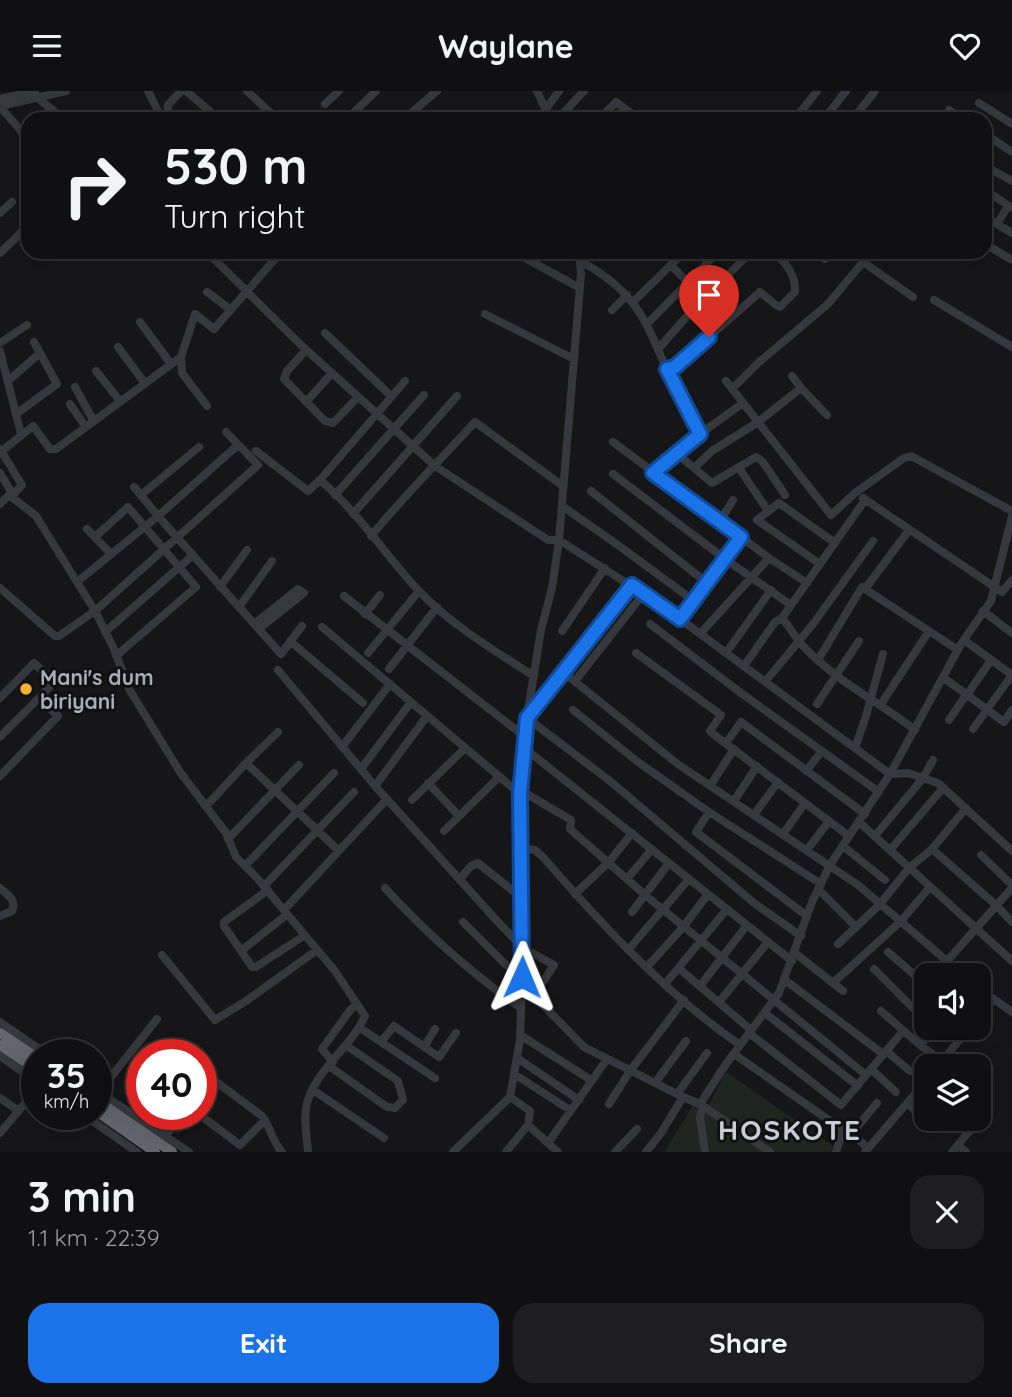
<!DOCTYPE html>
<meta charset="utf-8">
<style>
body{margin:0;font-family:Quicksand,sans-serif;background:#1e1e20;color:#f1f3f6;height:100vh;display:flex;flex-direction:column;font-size:26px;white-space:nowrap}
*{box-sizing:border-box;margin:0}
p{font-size:23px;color:#9c9d9f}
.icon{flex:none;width:38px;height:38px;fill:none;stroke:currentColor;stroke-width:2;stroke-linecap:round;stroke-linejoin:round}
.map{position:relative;height:1061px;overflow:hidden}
.side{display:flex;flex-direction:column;background:#101012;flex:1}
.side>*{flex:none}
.top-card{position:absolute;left:21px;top:21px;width:971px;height:147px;border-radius:21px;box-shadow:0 7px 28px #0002,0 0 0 2px #303032;background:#101012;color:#f1f3f6;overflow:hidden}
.controls{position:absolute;left:914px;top:872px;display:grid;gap:14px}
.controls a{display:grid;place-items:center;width:77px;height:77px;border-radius:14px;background:#101012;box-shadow:0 7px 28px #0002,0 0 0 2px #303032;font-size:35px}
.speed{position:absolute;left:21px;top:948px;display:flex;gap:14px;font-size:35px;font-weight:700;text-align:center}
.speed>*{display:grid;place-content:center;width:91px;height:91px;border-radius:50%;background:#101012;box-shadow:0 7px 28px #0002,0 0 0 2px #303032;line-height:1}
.speed small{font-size:18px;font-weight:400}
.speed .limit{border:10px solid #d22;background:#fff;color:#111}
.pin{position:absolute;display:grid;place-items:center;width:60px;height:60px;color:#fff;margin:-72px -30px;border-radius:50% 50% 50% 0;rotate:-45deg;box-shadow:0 0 7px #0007}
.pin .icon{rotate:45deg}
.me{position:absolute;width:77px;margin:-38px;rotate:1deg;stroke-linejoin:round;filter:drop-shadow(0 0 5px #0008)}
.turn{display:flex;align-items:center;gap:24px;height:147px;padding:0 28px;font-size:32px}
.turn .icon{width:91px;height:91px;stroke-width:2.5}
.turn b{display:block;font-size:49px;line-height:60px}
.round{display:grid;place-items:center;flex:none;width:74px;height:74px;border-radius:21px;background:#1e1e20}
.head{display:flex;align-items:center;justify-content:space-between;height:119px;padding:0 28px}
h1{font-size:42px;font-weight:700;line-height:52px}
.action{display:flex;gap:14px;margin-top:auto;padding:14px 28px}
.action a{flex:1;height:80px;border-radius:21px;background:#1a73e8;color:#fff;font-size:28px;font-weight:700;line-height:80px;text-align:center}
.action a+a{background:#1e1e20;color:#f1f3f6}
header{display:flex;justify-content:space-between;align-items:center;height:91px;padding:0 28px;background:#101012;font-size:32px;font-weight:700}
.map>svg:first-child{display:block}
</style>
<header><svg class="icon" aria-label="menu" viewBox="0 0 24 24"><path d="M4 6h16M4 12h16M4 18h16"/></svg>Waylane<svg class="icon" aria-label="heart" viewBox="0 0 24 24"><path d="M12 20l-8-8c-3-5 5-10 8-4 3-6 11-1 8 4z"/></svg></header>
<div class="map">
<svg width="1012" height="1061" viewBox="0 0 1012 1061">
<rect width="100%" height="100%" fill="#161618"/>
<path fill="#1e261f" d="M726,981L833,1055L831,1061H664L693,1014L705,1021Z"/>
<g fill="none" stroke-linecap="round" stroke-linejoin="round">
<path stroke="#37383d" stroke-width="8" d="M148,0L162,28
M186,0L219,28
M247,0L277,28
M537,0L550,28
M30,1L64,28
M4,7L2,18L28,48
M0,8L35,0
M979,12L1012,33
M325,13L339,0
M0,15L66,0
M546,18L559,0
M949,19L963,28
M167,28L168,14L181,0
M347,28L376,0
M419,28L412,21L437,0
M558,28L584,0
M599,28L616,11L639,28
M795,28L817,0
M824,28L846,0
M853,28L875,0
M985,43L1012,61
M985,75L1012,90
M985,99L1012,117
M0,122L12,111
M985,126L1012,142
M997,133L1008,115
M985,153L1012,169
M207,161L302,255L435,375L548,449H559L661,514L890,683L908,682L938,692L1012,760
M514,161L580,197
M815,161L825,168L833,161
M0,162L28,135
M580,170C642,203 647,236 674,295C682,311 691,327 700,343
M672,175L688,192
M207,201L231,219
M934,209L1012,256
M633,211L684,161
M612,219L627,204
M485,223L574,268
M140,231L171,273
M648,232L718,161
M325,242L391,305
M0,252L27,234
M118,256L144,291
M659,257L688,224L751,161
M306,259L287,280L284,288L325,330L333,332L358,306
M0,260L21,343
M667,278L675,276L760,201L776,214L780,216L795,201C796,184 786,172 774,161
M96,280L120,310
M792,285L801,297
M8,290L40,262
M726,290L831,424L855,402L904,367L911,365L1012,420
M75,296L93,329
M732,298L758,272L828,213L863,171L913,206
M306,311L332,282
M70,313L85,335
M207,315L182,282L181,266L195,223L214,238L281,161
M16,323L57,293L34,251
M613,351L741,446
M0,358L22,394L11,406
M2,360L33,335L50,358H56L181,266
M256,360L308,400L320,389C357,420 385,463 417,498C450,533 493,559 534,585
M676,362L712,392L756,366L763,371L785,404
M695,376L712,360L758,331L801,297L827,324
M739,377L768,420
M653,381L700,343L743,312
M0,382L13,404
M613,383L725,468L791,514
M320,389L405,290
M134,396L158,425L238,354
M591,400L707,492
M141,404L199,356
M335,404L424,304
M863,407L1002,501L1012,489
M0,413L9,404L36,425L95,520L114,558L129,598L180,681L226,742L236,766L257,787L335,880L365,925C351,957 316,978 307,1012C303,1028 307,1045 308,1061
M562,415L618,454L694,510
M353,423L457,305
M720,430L733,409
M87,438L111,463
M371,445C404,405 440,369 475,331L563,395
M95,446L128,416L196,496L116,565
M820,473L757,429L779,412L835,452
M77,491L158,425L281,563L302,535
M632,494L527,627L610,690L754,812L801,845
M220,496L247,459
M0,497L55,545H59L95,520L258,374L226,341
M865,498L909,439
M344,505L524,645
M239,516L272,470
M983,520L1012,542
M365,523L380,504
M782,527C790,536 797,550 805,557C836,590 879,611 915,639
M680,528L741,446L769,467
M254,533L298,498L304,502L259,538
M650,533L741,602L879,701
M322,536L520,703
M562,540L605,477
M105,541L192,465
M700,543L769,467L807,492
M964,549L1012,584
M290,550L363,612
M368,562L419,500
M636,562L721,624L710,640L713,643L849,745
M726,562L771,499
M818,569L862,496L958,559
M744,575L775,531L782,527L865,409
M389,578L437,516
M278,579L375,695L498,831L523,857L554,874L533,906
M563,581L679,674L858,794L947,870
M944,587L1004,631L1012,619
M575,590L644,502
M765,591L813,533L873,450
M967,604L991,569
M0,607L34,572L54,591L39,607L58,625L0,685
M817,613L859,550
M881,613L929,540
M573,619L638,671L709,721
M949,629L966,604
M973,638L1012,584
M0,646L39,607
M726,652L741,631L865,723
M342,656L390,593
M523,656L792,870
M855,657L866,625L883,563
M246,672L278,641
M361,678L411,611
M806,680L822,660
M428,692L459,725
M375,695L427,625
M710,695L734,658
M520,699L571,729L570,738L645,804L866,984
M412,709L465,657
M734,710L757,675
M209,712L246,672L339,760
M754,724L778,691
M859,731L1012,870
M444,740L499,686
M783,743L805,712
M875,745L923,687L933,669
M228,748L299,674
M843,755L885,789
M521,757L535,759L543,766C602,834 665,902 740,954
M932,758L997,815L1012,831
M807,759L829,730
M890,759L943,697
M981,764L1012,794
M245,775L334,682
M460,788L471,775L478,772L522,807
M627,788L652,758
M266,793L354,701
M0,797C8,804 17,809 12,820L0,825
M385,797C426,842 471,882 521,917
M818,798L856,836L880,813L909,777L932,758L966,717
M268,799L224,831V835L252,876H256L302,846
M575,803L609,771L632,742
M284,819L387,708
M632,821L669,772
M807,825L696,741L709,721L821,793
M463,831L506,874L522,886
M838,853L856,836
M628,859L689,788
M241,860L285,825
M888,861L926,894
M795,862L843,900
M162,864L215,929L246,910L317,859
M647,876L684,835L708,803
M874,878L914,918L926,907
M682,880L751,939
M962,884L947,870L1012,797
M785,889L883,963
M833,892L901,830L930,796
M665,893L727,818
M700,895L747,834
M522,897L546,917L584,956L683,1006L661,1042L646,1061
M978,897L1012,921
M719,911L768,851
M881,920L920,954
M765,922L858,995
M978,926L994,908
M0,931L48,964
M936,936L920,954L942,970L938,975
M360,937L435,987
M749,942L841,1014L903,940
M520,944L591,989
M381,951L394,935L439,966L456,942
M159,955L170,964
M424,956L435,938
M886,960L910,980
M734,963L843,1039L836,1061
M0,965L37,991
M517,967L579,1009
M942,970L970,936
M333,971L322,958L351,918L357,913
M329,975L387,1016L395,1017L403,1009L398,990L347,955
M871,978L896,1001
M514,983L570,1019
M655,992L686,950
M201,998L211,987L262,1025C271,1036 272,1051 282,1061
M96,999L189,1061
M313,999L384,1047
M99,1001L157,928
M677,1003L707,962
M683,1006L700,1013L770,1061
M0,1007L19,1020
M907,1012L929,1033
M609,1013L630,980L684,909
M700,1013L726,973L779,902L812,811L830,774L890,683L961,553L991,510L1012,425
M703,1016L700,1026L705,1061
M84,1024L137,1061
M200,1024L240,1054L265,1029
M954,1027L969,1041
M528,1034L558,1061
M0,1042L37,998
M165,1046L181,1024
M548,1052L607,968
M958,1054L966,1061
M868,1057L853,1044V1041L877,1012
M453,1061L510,1006L520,949L523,857L520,703L524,645L541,539L552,497L559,449L581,183L579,161
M506,1061L528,1034L530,1020L510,1006
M615,1061L637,1038
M865,1061L926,990
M952,1061L981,1026L978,1020"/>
<path stroke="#63666e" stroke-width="10" d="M0,942L37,967
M0,954L37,979
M96,1009L172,1061
M96,1020L155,1061"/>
</g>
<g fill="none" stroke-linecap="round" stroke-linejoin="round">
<g stroke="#114b97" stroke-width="18">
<path id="route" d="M522,886L520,703L527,627L632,494L680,528L741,446L653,382L700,343L667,278L675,276L709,246"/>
</g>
<use href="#route" stroke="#1a73e8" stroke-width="12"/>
</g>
<circle fill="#f2b134" stroke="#111113" stroke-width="2.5" cx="26" cy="598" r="7"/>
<g text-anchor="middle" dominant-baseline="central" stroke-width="6" stroke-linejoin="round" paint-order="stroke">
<g font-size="21" font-weight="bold" fill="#a8adb8" stroke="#111113" text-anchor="start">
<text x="40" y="586">Mani's dum<tspan x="40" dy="24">biriyani</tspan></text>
</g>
<g font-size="28" font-weight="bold" letter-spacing="2" fill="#c9ccd4" stroke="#111113">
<text x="790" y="1038">HOSKOTE</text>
</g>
</g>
</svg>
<div class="controls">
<a><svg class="icon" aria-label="sound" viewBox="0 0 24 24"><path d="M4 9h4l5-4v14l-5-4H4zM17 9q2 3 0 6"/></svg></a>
<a><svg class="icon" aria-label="layers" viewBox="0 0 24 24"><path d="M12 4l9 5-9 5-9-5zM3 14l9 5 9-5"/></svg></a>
</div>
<div class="speed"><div>35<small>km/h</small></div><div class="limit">40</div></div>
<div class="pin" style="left:709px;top:246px;background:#d93025"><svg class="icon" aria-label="arrive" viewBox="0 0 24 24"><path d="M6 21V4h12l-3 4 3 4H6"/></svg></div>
<svg class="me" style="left:522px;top:886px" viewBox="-20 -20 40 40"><path d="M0-17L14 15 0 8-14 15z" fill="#1a73e8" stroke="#fff" stroke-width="4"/></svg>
<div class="top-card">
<div class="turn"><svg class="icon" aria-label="right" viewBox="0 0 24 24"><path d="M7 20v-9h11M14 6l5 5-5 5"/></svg><div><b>530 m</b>Turn right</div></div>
</div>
</div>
<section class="side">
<div class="head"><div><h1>3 min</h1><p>1.1 km · 22:39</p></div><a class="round"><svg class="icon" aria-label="close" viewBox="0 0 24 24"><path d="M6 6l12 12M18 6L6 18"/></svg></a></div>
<div class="action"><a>Exit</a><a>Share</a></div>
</section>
